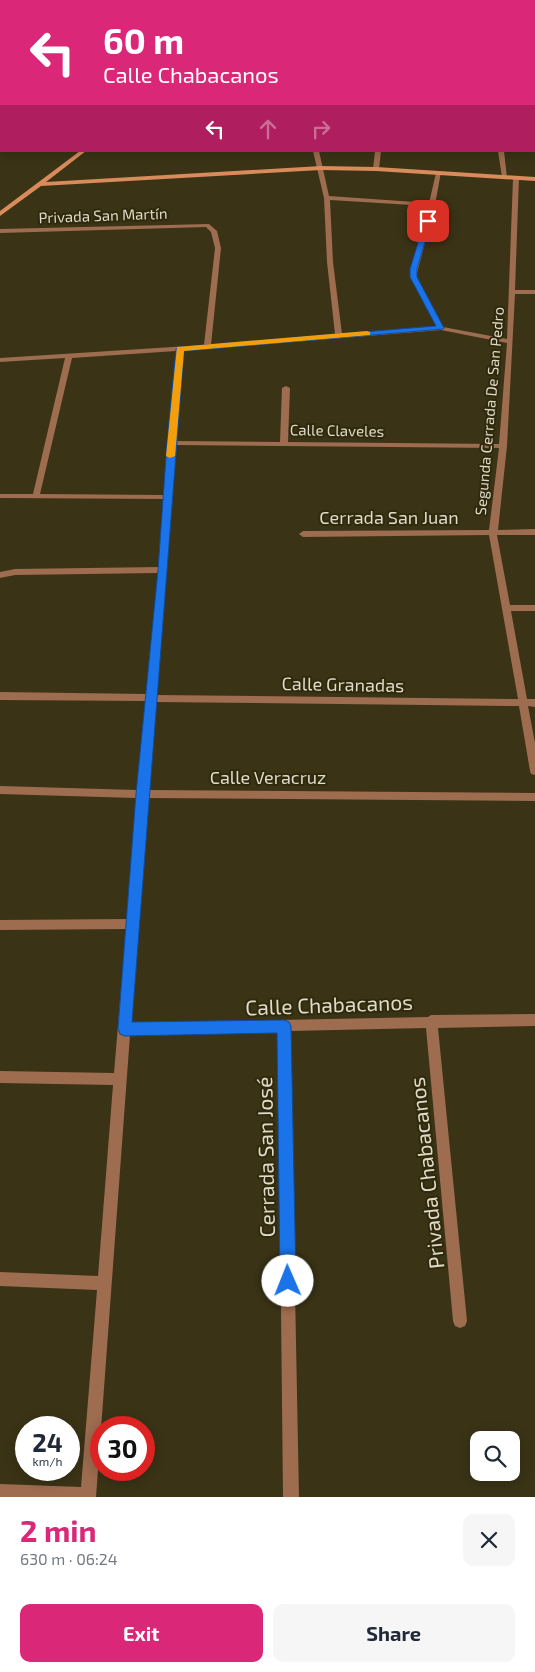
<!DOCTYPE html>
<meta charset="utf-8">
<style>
body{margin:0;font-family:"Exo 2",sans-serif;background:#f6f6f7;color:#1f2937;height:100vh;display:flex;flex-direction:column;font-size:19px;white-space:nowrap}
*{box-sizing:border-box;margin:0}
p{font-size:16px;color:#747a83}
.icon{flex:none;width:28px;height:28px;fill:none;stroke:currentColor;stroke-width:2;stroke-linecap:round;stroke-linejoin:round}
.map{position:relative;height:1497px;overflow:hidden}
.drawer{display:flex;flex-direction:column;background:#fff;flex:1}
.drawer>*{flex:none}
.top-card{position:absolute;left:0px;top:0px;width:535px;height:152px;box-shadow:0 2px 12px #0003;background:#db2777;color:#fff;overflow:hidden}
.buttons{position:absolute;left:470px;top:1431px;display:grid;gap:10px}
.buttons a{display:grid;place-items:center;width:50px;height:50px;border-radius:10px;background:#fff;box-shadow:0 2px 12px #0003;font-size:25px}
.speed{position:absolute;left:15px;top:1416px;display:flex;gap:10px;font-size:25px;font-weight:700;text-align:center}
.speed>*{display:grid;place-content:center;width:65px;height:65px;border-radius:50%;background:#fff;box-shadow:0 2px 12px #0003;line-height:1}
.speed small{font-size:12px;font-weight:400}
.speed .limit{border:8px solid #d22;background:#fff;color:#111}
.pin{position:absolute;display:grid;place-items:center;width:42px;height:42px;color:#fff;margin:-21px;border-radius:10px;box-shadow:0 2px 8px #0006}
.me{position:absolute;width:55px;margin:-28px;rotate:359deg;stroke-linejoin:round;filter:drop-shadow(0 0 4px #0008)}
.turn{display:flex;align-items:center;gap:18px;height:105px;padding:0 20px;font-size:22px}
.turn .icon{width:65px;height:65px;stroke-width:2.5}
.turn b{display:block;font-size:35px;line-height:42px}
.lanes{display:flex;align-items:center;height:48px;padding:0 20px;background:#0003;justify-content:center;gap:25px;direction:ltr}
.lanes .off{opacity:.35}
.round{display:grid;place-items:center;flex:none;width:52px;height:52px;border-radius:10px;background:#f6f6f7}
.overview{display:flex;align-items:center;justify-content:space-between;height:85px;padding:0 20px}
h1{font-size:30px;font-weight:700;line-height:38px;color:#db2777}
.primary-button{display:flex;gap:10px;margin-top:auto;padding:10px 20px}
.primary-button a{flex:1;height:58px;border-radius:10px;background:#db2777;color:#fff;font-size:20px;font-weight:700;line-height:58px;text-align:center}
.primary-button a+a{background:#f6f6f7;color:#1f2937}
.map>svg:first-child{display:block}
</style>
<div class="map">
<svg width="535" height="1497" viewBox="0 0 535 1497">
<rect width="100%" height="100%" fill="#3a3316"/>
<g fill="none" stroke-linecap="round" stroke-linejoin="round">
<path fill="#9e6c4f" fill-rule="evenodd" d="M92,0H96V1H92Z
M0,23H1V25H0Z
M0,48H1V50H0Z
M534,70H535V72H534Z
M0,85H1V87H0Z
M534,94H535V97H534Z
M0,100H1V102H0Z
M1,124V128L0,129V125Z
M0,142L1,143V145L0,146Z
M313,151H319L329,196L429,203L436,173L441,172L435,205L416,277L443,327L507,339L513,178L516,176L519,178L515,290H535V294H515L507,446L498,530L535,529V535H497L510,605H535V611H511L527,699H535V707L528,706L535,743V775L531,774L530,771L519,706L155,702L148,790L535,793V801L147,798L131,1023L428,1017L431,1015L535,1014V1026L438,1028L467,1321L465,1326L460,1328L455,1326L453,1321L426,1028L290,1031L299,1497H283L278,1031L130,1035L96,1497H0V1484L81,1487L97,1290L0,1286V1272L98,1276L113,1085L0,1083V1071L114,1073L126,929L0,930V920L127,919L136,798L0,794V786L137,790L146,701L0,700V692L147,694L158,573L15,575L0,578V572L15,569L159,567L163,499L0,498V494H33L65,358L0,362V358L204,345L215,248L211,232L206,227L0,233V229L209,224L217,231L221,248L211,345L335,334L327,262L324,198ZM330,200L428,206L410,277L437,326L342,334L333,262ZM441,330L507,343L499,444L288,442L290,388L286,386L282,388L280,442L175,441L183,351ZM176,351L164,495L40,494L72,358ZM175,445L499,448L489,530L303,531L299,534L303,537L489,535L518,699L156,695L167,570Z
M375,151H381L379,169L376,171L373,169Z
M498,151H504L507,178L502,177Z"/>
<path fill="#da8b5c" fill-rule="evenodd" d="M80,151H86L46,182L321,166L376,167L535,177V181L376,171L321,170L41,186L0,216V211Z"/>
</g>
<path fill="#1a73e8" stroke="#114b97" d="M425,220L431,221L417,269V277L444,328L443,329L184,351L132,1022L284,1020L289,1022L291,1026L296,1281L294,1287L288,1289L282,1287L280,1281L277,1033L125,1036L120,1034L118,1029L136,794L158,570L167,443L176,349L180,347L436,326L410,277V269Z"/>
<path fill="#f59e0b" d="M367,331L370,332V335L184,351L175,456L170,458L166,456L177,347Z"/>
<g text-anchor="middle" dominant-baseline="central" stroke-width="4" stroke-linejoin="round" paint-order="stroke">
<g font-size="15" fill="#dfdbca" stroke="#30290c">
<text transform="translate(103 215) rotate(-2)">Privada San Martín</text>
<text transform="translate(489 411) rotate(-85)">Segunda Cerrada De San Pedro</text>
<text transform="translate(337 430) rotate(1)">Calle Claveles</text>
</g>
<g font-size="18" fill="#dfdbca" stroke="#30290c">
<text x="389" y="517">Cerrada San Juan</text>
<text transform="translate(343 684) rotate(1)">Calle Granadas</text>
<text x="268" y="777">Calle Veracruz</text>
</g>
<g font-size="21" fill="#dfdbca" stroke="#30290c">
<text transform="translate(329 1004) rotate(-2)">Calle Chabacanos</text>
<text transform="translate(265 1157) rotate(-91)">Cerrada San José</text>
<text transform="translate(426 1173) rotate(-96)">Privada Chabacanos</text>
</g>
</g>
</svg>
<div class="buttons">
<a><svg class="icon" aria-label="search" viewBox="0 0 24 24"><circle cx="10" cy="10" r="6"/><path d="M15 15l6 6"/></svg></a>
</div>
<div class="speed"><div>24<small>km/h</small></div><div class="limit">30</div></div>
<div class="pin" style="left:428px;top:221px;background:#d93025"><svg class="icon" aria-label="arrive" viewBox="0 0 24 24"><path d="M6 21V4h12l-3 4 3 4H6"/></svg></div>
<svg class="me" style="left:288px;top:1281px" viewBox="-20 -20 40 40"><circle r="19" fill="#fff"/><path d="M0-13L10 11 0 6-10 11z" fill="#1a73e8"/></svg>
<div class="top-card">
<div class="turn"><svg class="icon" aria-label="left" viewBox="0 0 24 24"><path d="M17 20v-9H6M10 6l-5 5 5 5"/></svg><div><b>60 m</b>Calle Chabacanos</div></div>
<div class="lanes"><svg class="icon" aria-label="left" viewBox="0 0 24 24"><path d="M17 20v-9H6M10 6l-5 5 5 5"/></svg><svg class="icon off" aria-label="ahead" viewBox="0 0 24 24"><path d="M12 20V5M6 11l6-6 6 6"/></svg><svg class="icon off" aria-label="right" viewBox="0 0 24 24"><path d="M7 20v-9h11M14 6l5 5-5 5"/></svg></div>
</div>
</div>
<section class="drawer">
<div class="overview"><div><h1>2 min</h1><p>630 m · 06:24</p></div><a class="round"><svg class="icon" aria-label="close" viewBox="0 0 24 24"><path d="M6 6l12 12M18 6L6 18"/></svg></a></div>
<div class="primary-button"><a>Exit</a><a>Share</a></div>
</section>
